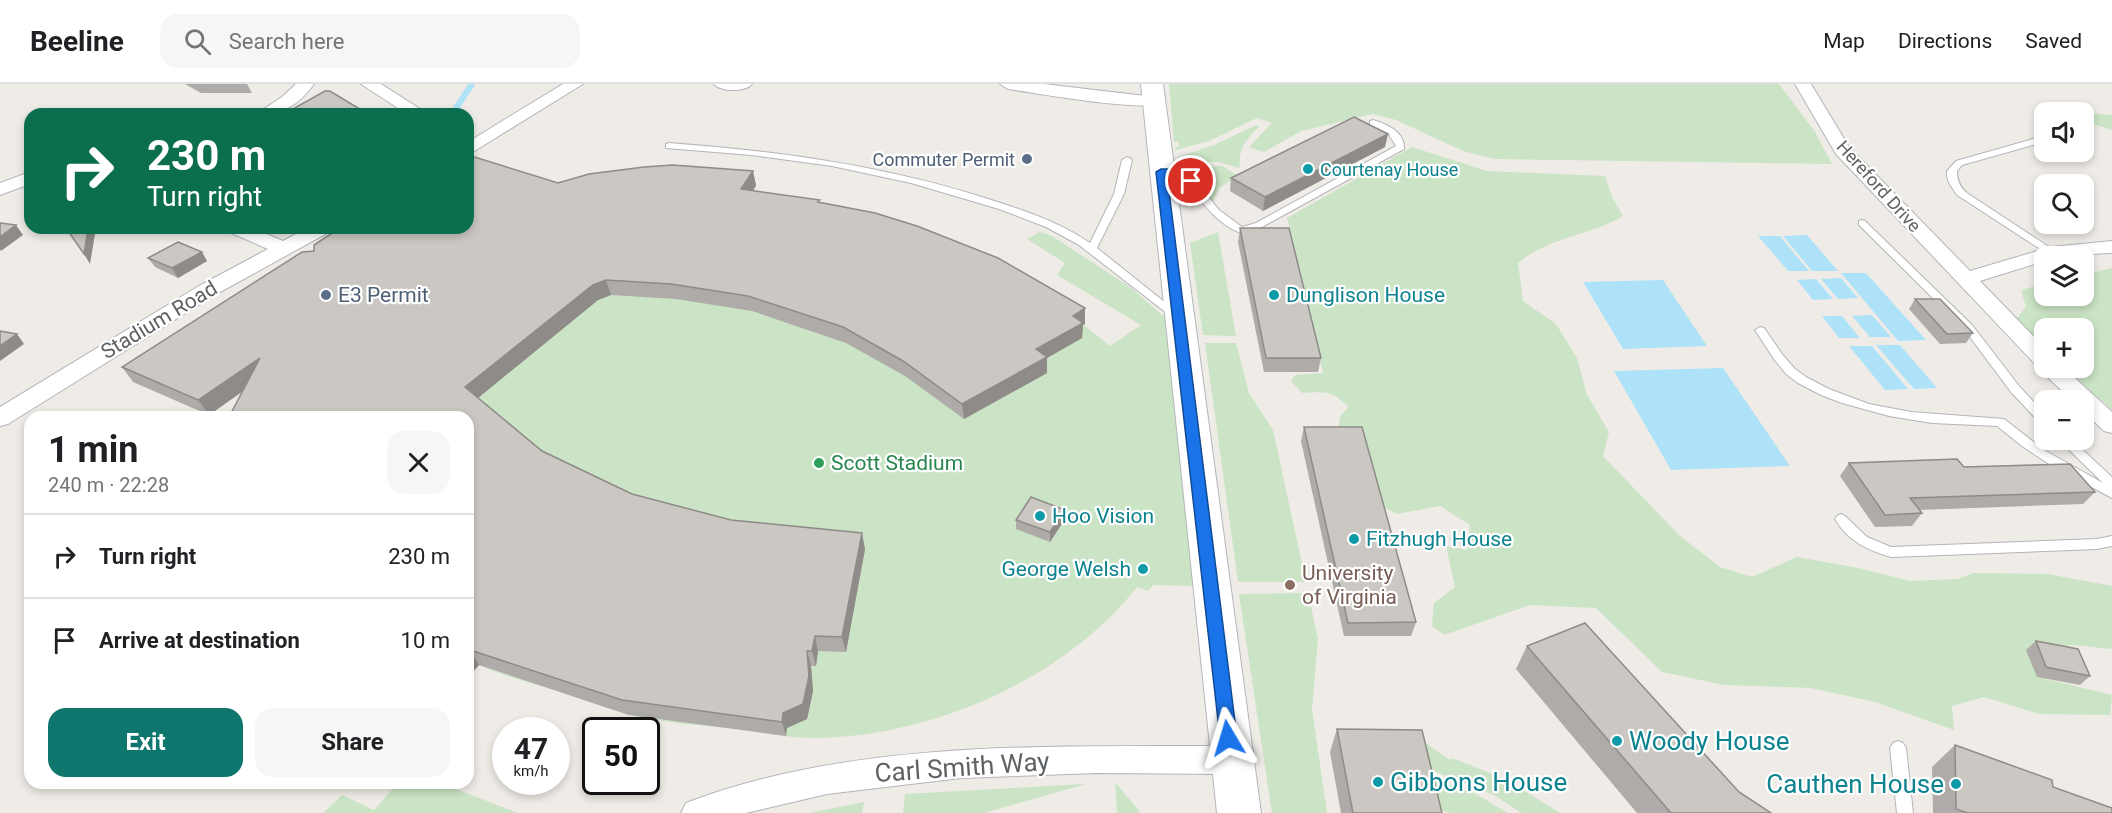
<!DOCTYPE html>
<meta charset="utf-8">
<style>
body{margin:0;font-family:Roboto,sans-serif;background:#f6f6f6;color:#202124;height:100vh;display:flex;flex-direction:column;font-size:22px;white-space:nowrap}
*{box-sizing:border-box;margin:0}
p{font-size:20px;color:#757577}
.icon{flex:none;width:33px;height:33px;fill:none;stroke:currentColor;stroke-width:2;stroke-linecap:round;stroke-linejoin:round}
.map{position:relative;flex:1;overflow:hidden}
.side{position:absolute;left:24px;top:327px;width:450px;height:378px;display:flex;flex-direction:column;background:#fff;border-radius:18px;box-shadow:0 3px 9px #0003}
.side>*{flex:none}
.guide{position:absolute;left:24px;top:24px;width:450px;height:126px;border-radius:18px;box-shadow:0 3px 9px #0003;background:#0b6e4f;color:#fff;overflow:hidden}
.buttons{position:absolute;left:2034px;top:18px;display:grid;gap:12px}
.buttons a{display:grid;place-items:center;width:60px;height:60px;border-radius:12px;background:#fff;box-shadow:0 3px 9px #0003;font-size:30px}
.speed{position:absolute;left:492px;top:633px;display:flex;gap:12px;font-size:30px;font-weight:700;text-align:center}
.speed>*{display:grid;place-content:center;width:78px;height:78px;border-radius:50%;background:#fff;box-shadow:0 3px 9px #0003;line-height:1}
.speed small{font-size:15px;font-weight:400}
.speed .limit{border:3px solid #111;border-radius:9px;background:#fff;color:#111}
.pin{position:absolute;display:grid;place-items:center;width:51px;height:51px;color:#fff;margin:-26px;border:3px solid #fff;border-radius:50%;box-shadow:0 2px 6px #0007}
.me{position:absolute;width:66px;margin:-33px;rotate:353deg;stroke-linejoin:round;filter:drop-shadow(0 0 4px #0008)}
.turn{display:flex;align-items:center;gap:21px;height:126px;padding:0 24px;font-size:27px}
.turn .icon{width:78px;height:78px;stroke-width:2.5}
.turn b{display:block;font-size:42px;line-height:51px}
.round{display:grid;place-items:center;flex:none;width:63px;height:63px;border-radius:18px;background:#f6f6f6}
.head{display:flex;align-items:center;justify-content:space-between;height:102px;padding:0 24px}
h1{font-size:36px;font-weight:700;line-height:45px}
.action{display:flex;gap:12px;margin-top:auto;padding:12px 24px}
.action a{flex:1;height:69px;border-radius:18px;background:#0f766e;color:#fff;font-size:24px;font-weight:700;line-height:69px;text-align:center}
.action a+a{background:#f6f6f6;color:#202124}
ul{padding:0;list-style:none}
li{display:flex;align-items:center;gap:18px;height:84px;padding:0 24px;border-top:2px solid #e0e0e0}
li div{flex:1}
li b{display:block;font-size:22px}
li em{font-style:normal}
header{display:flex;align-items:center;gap:36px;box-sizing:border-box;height:84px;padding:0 30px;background:#fff;border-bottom:2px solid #e0e0e0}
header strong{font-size:28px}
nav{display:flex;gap:33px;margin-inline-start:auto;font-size:21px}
.search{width:420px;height:54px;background:#f6f6f6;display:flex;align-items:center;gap:15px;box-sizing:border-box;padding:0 21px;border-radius:18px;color:#757577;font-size:22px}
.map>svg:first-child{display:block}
</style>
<header>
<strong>Beeline</strong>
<div class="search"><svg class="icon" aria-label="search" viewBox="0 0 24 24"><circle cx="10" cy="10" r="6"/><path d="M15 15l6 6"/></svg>Search here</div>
<nav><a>Map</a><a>Directions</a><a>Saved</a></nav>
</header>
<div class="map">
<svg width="2112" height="729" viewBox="0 0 2112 729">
<rect width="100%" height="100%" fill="#efece7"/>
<path fill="#cae4c5" d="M1169,0H1779L1815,48L1832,80L1494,75L1463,67L1396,36L1373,30L1301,47L1264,68L1249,63L1272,39L1257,34L1209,57L1176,66L1175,63H1179V58H1174Z
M2084,29L2112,31V46L2084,37Z
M1256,41L1259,43C1245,56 1238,65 1240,84L1218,78L1177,79L1178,73L1214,61Z
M1412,63L1487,87L1605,92L1612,113L1623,132C1590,152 1548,153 1518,179L1523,217L1556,240L1577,274L1587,311L1609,348L1603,372L1680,452L1720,483L1752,493L1797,473L1858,484L1910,497L1958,495L1973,489L2048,490L2112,502V565L2073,561L2027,566L2037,593L2112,611L2110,631L2039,630L1984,613L1952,622L1954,646L1875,618L1811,604L1724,601L1662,588L1596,524L1530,521L1444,551L1432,542L1434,519L1455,503L1446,462L1467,466L1470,441L1440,422L1397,430L1383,423L1338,351L1340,333L1348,323C1332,306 1324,308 1302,309L1291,297L1295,291L1323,289L1287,134Z
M1223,82L1238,92L1219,104L1213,117L1207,112L1195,91L1178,83Z
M547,109L743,121L999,194L1085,242L1110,262L1141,241L1057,191L1065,179L1027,155L1040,148L1052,152L1130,203L1167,235L1194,502L1153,501L1148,507L1137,503C1065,594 938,650 822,654C793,655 764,649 736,645C700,641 662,639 627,630C604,624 581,615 558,607C528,598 496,590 468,576V333L251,302L209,331L133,298Z
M1218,148L1236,252L1203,251L1190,159Z
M2112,184V326L2065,284H2084V244H2044V263L2016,235L2026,223L2021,206L2044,200V212H2084V191Z
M1205,259H1236L1249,309L1273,346L1306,498H1238Z
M1308,509L1318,555L1312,625L1327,729H1272L1239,510Z
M1417,653L1450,676L1452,674L1507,696L1560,729H1521L1494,711L1424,683Z
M1430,694L1476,710L1508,729H1450L1434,724Z
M1115,698L1141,729H1117Z
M398,699H440L518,729H323L342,711L374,726Z
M1086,700L984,729H903L905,710Z
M864,718L862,729H809Z"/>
<path fill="#aee2f8" d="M1807,151L1838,187H1812L1783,152Z
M1758,152H1780L1809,187H1788Z
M1841,189H1866L1926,256L1898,257Z
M1841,194L1858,214L1838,215L1821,195Z
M1816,195L1833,215L1813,216L1797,196Z
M1663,196L1707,262L1623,265L1583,198Z
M1872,231L1891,253H1870L1852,232Z
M1822,232H1842L1860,254H1839Z
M1876,261H1900L1937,304L1914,305Z
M1849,262H1872L1908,305L1885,306Z
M1723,284L1790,382L1671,386L1614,287Z"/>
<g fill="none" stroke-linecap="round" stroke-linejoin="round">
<path stroke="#aee2f8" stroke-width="6" d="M452,30L472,0"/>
<g stroke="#b2b4b7" stroke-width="2">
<path id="service" d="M1373,36C1387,40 1405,48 1404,65L1262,143L1241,149C1215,140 1199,113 1182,93L1161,91L1156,88L1161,85L1188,88L1219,126L1242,143L1256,139L1396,62L1388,49L1370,41V37Z
M2044,52V58L1962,81L1957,87C1957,97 1960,103 1967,109L2055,167V171L2051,172L1957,111L1949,99L1947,92V87L1956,77Z
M669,59C776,67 882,81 985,114C1020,125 1058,137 1090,159L1114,110L1122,76L1127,73L1130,74L1132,76L1124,110L1097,164L1182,232L1177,235L1173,234L1079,161L1046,143L999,125L911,99L832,82L751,71L666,64V60Z
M1862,136L1865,137L1972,241L2019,302L2044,329V340L2040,339L2011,308L1964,245L1859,141V137Z
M1760,243L1764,244L1782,270L1794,284L1806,293L1829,305L1869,320L1911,328L2004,335L2044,366L2103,399L2059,356H2072L2112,393V414L2049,380L2022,362L1997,342L1932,339L1889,332L1842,319L1821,311L1798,299L1786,290L1774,275L1755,246Z
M1841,430L1845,432L1867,453L1891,463L2097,455L2112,452V462L2097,465L1891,473C1867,466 1848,457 1835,435L1837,432Z
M1898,657L1903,659L1906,664L1913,729H1897L1890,664L1893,659Z"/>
</g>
<g stroke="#b2b4b7" stroke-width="2">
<path id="minor" d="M296,0H314C298,22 283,30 256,30L282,13Z
M361,0H381L428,30H407Z
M563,0H583L468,71V58Z
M714,0H752C745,8 721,8 714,0Z
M1000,0H1044L1154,13L1162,18C1153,30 1030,8 1008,5Z
M1795,0H1811L1849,63L1970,187L2051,163L2112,157V169L2044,172V177L1980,197L2044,263V284H2064L2112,328V349L2104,347L2084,328V316H2072L2043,289L2041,282L2036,281L1836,70Z
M30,88V100L0,111V99Z
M226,144H253L283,157L307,144H332L329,148L213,212L8,340L0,342V323L199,202L268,165L229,148Z
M1164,662H1231L1242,666L1246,676L1242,686L1231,690L1096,689L961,694L827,710L746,729H681L686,719C834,662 1008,662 1164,662Z"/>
</g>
<g stroke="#b3b6ba" stroke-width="2">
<path id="secondary" d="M1141,0H1163L1261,729H1217Z"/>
</g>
<use href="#service" fill="#fff" fill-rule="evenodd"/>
<use href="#minor" fill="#fff" fill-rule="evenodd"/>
<use href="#secondary" fill="#fff" fill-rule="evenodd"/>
</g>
<path fill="#afaba8" d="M185,0H247L252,9H201Z
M291,26L363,27L364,30H294Z
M1385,63L1263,127L1230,107L1231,94Z
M753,87L756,102L753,106L820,119L1085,240L1083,241L1082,254L1047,274V289L964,335L905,292L846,259L752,227L676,215L611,211L598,216L478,314L542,367L632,410L731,436L865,465L846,568L818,567L816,582H811L813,607L807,635L787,644L786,652L629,631L479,581L468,593V333L241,308L209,331L133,298L122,283L314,167L558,99Z
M1240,144L1321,274L1318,288H1264L1238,158Z
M148,174L207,177L178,194L155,183Z
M1915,215L1973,249L1966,259L1940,260L1909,225Z
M1304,343L1416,538L1411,552H1344L1301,357Z
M1849,379L1964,383L2095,408L2083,420L1919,426L1922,429L1912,442L1875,443L1840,392Z
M1065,426V435L1050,458L1016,445V436Z
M2036,557L2090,592L2080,601L2037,593L2026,566Z
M1527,562L1739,708L1771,729H1637L1516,585Z
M1337,645L1442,729H1341L1330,668Z
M1955,661L2053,703L2112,729H1933L1932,683Z"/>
<path fill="#8e8b88" d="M1388,50L1385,63L1263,127L1265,113Z
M753,87L756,102L744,119L741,105Z
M16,141L23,151L1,167L0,165V153Z
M88,144H96L90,180L84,170Z
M202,168L207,177L178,194L172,184Z
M606,196L611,211L598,216L473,318L465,303L593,201Z
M1085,224V240L1083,241L1082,254L1047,274V289L964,335L962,320L1036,265L1073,232Z
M17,250L24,260L0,277V262Z
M260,274L269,289L209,331L198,316Z
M1065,426V435L1050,458V448Z
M862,449L865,465L846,568L842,553Z
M815,552L818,567L816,582L812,567Z
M470,566L479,581L468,593V569Z
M807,567L811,582L813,607L807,635L787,644L786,652L782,638L783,629Z"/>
<path fill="#cbc7c3" stroke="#8e8b88" stroke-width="1.5" d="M325,7H330L363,27L357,30H307L291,26Z
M1354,33L1388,50L1265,113L1231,94Z
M468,71L558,99L589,90L644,83L673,81L753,87L741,105L820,116L818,118L875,129L917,142L998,174L1085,224L1073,232L1083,239L1036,265L1047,273L962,320L903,277L843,243L748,212L671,200L606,196L593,201L465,303L542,367L632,410L731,436L862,449L842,553L815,552L812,567H807L809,592L803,620L783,629L782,638L622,616L470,566L468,569V333H229L260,274L198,316L122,283L302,168L314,167V161L340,144H468Z
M0,139L16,141L0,153Z
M66,144H88L84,170Z
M1240,144H1289L1321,274H1266Z
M178,158L202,168L172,184L148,174Z
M1915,215H1940L1973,249L1947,250Z
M0,247L17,250L0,262Z
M1304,343H1362L1416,538L1348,539Z
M1957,375L1964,383L2070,380L2095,408L1910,414L1922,429L1885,431L1849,379Z
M1031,413L1065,426L1050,448L1016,436Z
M1585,539L1739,708L1771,729H1671L1527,562Z
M2036,557L2078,565L2090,592L2046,583Z
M1337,645L1422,646L1442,729H1353Z
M1955,661L2052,696L2053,703L2112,724V729H1968L1956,725Z"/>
<path fill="#1a73e8" stroke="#114b97" stroke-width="1.5" d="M1179,85L1189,88L1196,97L1191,100L1181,93L1167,91L1237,654L1234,659L1228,661L1222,659L1220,654L1156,88L1161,85Z"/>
<g fill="#5c6f8a" stroke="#fff" stroke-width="2">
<circle cx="1027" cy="75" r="6"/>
<circle cx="326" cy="211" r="6"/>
</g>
<g fill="#0f9aa8" stroke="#fff" stroke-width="2">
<circle cx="1308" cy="85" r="6"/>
<circle cx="1274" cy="211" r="6"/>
<circle cx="1040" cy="432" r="6"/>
<circle cx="1354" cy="455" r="6"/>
<circle cx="1143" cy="485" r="6"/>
<circle cx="1617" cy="657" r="6"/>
<circle cx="1378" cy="698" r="6"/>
<circle cx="1956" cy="700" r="6"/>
</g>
<circle fill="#2e9e5b" stroke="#fff" stroke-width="2" cx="819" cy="379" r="6"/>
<circle fill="#8d6e63" stroke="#fff" stroke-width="2" cx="1290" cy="501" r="6"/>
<g text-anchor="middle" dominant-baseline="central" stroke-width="4.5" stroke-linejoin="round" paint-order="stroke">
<g font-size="18" fill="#4e5e75" stroke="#fff" text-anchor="end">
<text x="1015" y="75">Commuter Permit</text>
</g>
<g font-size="18" fill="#0d838f" stroke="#fff" text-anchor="start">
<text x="1320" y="85">Courtenay House</text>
</g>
<g font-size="18" fill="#5e6265" stroke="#fff">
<text transform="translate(1879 102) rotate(48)">Hereford Drive</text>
</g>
<g font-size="21" fill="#4e5e75" stroke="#fff" text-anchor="start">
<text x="338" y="211">E3 Permit</text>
</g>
<g font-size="21" fill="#0d838f" stroke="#fff" text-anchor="start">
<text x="1286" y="211">Dunglison House</text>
<text x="1052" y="432">Hoo Vision</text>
<text x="1366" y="455">Fitzhugh House</text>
<text x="1131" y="485" text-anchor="end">George Welsh</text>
</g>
<g font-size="21" fill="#5e6265" stroke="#fff">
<text transform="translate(159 236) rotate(-31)">Stadium Road</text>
</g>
<g font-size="21" fill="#27864d" stroke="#fff" text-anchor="start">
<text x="831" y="379">Scott Stadium</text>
</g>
<g font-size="21" fill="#785e54" stroke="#fff" text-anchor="start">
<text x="1302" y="489">University<tspan x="1302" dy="24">of Virginia</tspan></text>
</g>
<g font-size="26" fill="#0d838f" stroke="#fff" text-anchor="start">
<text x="1629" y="657">Woody House</text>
<text x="1390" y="698">Gibbons House</text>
<text x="1944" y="700" text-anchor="end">Cauthen House</text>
</g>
<g font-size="26" fill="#5e6265" stroke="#fff">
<text transform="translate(962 683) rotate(-4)">Carl Smith Way</text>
</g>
</g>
</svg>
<div class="buttons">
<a><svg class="icon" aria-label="sound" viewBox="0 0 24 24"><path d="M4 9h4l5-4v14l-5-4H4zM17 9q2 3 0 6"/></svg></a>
<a><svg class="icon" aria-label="search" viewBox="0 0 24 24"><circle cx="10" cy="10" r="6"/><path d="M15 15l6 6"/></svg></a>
<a><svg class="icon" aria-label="layers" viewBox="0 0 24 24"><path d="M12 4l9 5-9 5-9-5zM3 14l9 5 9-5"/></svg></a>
<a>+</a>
<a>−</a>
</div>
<div class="speed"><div>47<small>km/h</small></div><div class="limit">50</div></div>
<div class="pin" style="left:1191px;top:97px;background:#d93025"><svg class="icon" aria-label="arrive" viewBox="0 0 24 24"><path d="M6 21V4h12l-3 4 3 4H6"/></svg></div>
<svg class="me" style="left:1228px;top:654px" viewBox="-20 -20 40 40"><path d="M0-17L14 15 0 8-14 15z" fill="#1a73e8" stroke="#fff" stroke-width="4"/></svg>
<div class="guide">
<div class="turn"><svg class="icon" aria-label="right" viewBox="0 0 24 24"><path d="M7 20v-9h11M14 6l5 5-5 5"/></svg><div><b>230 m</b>Turn right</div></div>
</div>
<section class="side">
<div class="head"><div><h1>1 min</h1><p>240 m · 22:28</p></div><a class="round"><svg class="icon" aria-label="close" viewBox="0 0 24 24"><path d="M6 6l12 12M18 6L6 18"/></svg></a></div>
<ul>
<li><svg class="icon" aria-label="right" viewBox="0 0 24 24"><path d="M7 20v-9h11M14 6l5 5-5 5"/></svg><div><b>Turn right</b></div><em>230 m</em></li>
<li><svg class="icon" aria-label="arrive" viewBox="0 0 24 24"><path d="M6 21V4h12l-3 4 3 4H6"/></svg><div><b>Arrive at destination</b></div><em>10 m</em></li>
</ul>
<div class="action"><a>Exit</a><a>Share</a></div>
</section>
</div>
